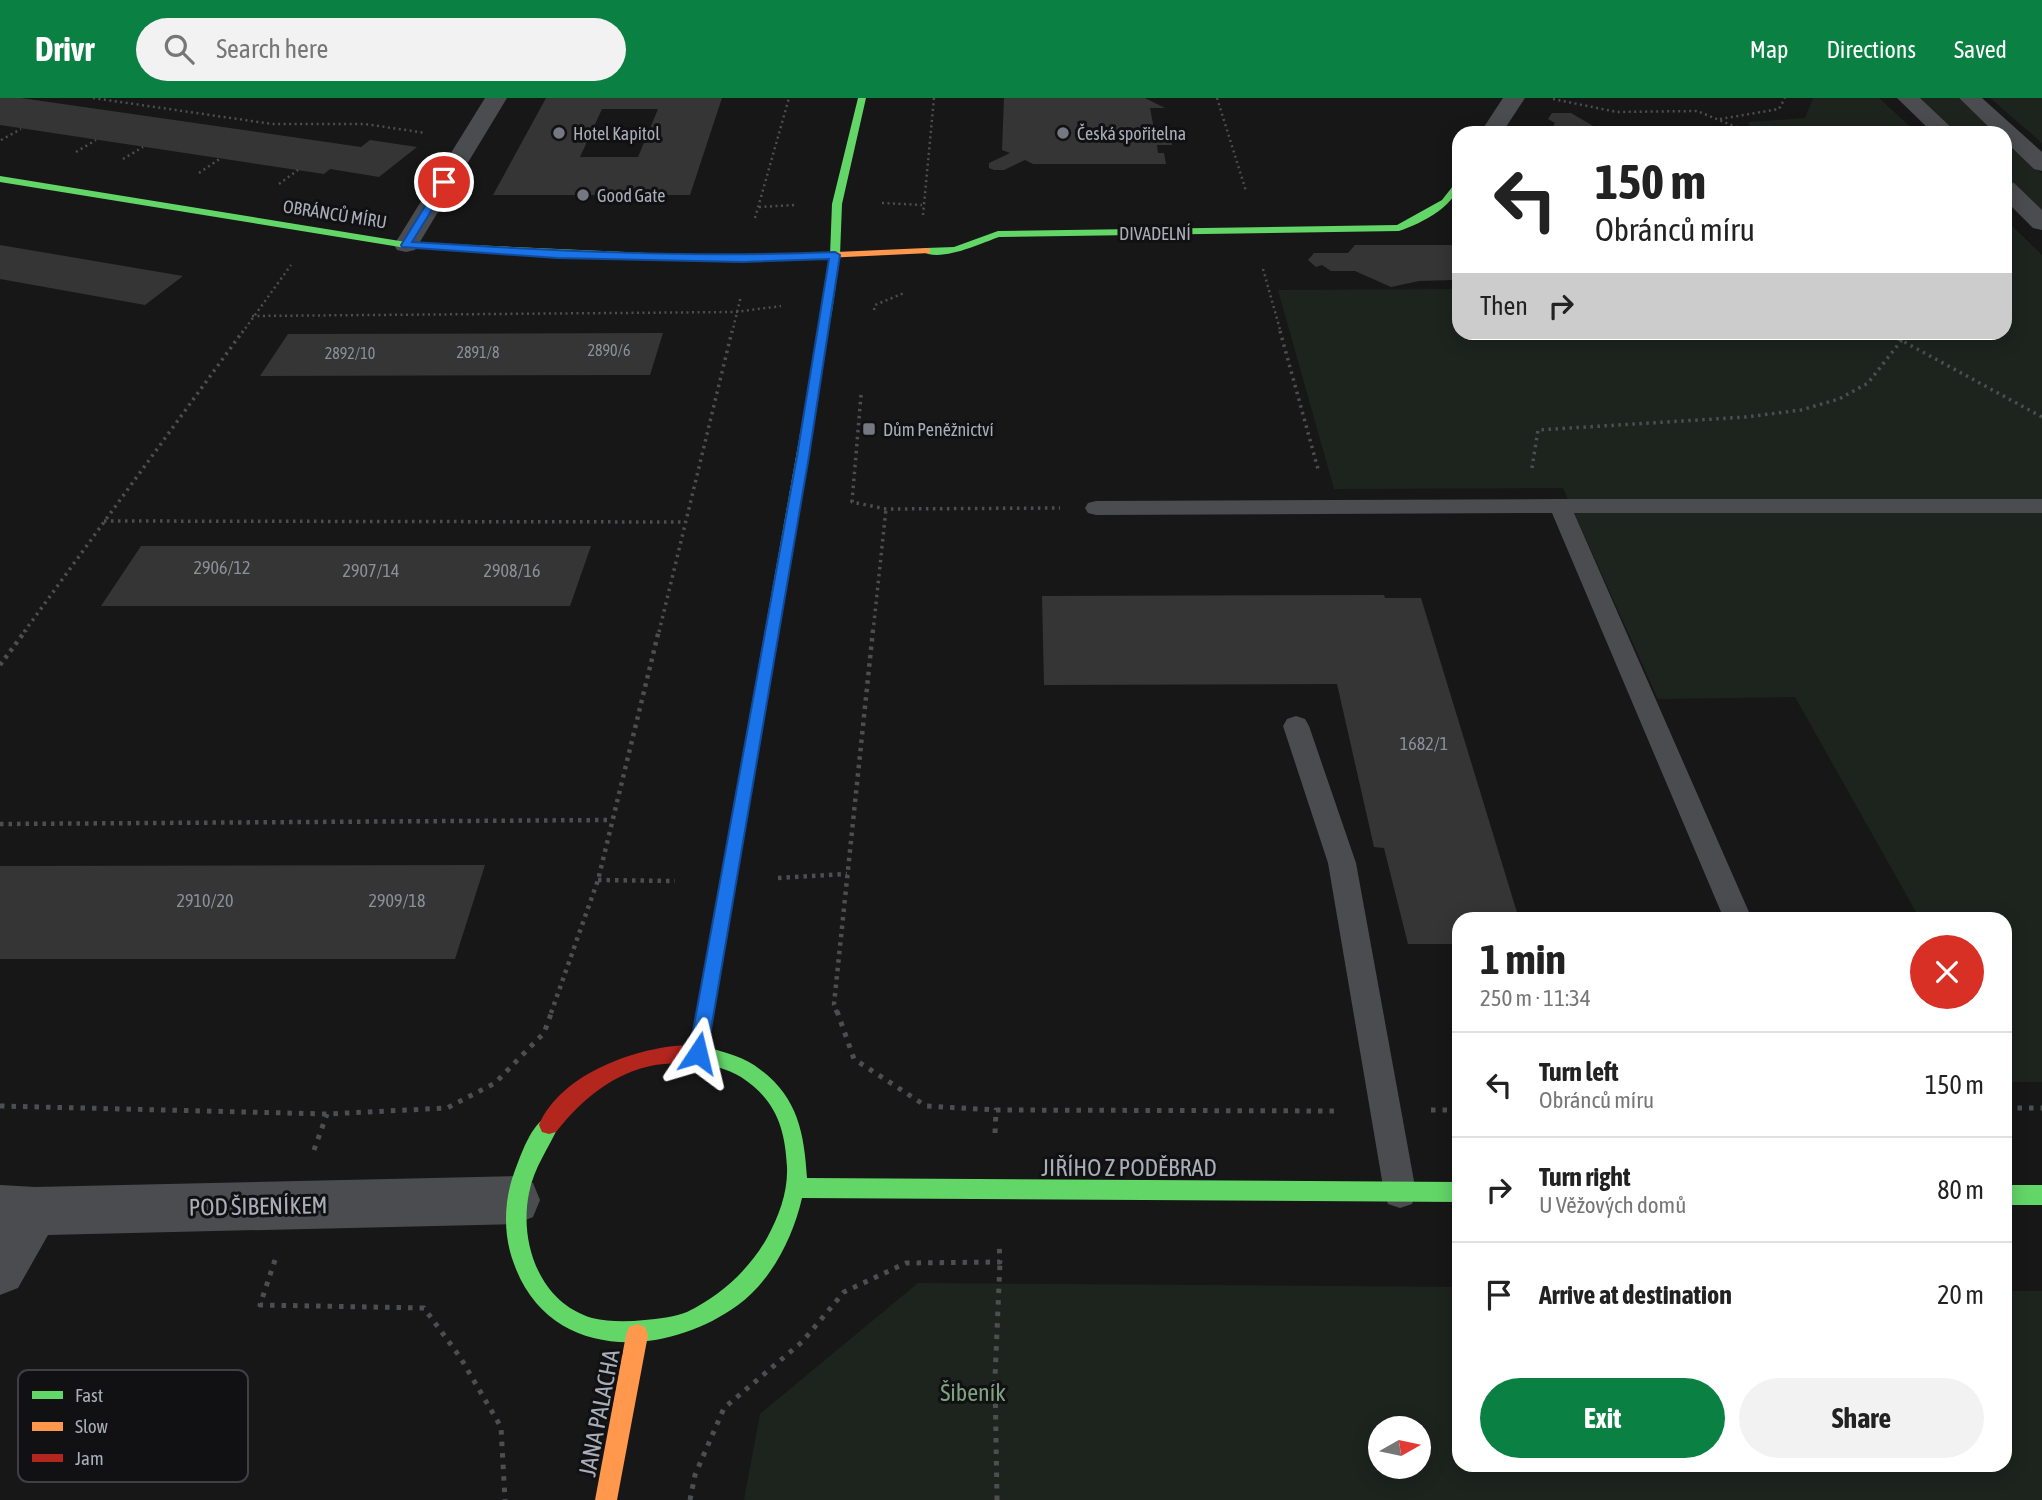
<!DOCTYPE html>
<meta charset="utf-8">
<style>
body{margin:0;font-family:"Asap Condensed",sans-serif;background:#f2f2f2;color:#222;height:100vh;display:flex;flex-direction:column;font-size:26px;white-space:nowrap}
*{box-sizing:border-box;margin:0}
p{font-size:23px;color:#767676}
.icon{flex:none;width:38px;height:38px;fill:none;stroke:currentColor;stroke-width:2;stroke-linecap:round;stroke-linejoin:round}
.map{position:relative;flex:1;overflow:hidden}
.drawer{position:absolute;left:1452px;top:814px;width:560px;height:560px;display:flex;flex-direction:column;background:#fff;border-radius:21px;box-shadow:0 4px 18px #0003}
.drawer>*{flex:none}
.banner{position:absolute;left:1452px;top:28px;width:560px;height:214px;border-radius:21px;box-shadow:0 4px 18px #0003;background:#fff;color:#222;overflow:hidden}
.needle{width:46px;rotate:81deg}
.controls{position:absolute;left:1368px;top:1318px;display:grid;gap:14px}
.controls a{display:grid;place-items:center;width:63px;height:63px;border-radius:50%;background:#fff;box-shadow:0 4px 18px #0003;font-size:35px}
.pin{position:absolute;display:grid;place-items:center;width:60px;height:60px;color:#fff;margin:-30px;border:4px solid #fff;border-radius:50%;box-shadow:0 2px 7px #0007}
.me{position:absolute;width:77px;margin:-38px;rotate:10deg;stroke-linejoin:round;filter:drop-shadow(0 0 5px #0008)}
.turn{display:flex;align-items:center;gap:24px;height:147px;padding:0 28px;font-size:32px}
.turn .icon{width:91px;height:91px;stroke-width:2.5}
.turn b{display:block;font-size:49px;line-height:60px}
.then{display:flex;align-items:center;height:66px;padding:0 28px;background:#0003;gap:14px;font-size:26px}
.round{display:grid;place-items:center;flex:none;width:74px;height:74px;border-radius:37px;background:#f2f2f2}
.head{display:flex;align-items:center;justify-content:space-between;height:119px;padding:0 28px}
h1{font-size:42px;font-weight:700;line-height:52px}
.cta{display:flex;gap:14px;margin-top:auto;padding:14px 28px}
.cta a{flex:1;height:80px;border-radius:42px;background:#0b8043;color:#fff;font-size:28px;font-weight:700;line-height:80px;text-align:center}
.cta a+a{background:#f2f2f2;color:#222}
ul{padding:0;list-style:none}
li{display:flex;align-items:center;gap:21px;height:105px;padding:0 28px;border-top:2px solid #e0e0e0}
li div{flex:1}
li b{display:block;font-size:26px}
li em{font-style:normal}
header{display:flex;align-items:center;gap:42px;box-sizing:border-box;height:98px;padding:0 35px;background:#0b8043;color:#fff}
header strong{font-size:33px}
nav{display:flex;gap:38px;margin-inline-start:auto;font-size:24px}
.search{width:490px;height:63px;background:#f2f2f2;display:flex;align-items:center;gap:18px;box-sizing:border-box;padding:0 24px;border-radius:38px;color:#767676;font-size:26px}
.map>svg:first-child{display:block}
</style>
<header>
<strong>Drivr</strong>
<div class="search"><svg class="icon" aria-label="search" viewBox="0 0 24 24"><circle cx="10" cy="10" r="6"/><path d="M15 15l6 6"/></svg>Search here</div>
<nav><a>Map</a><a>Directions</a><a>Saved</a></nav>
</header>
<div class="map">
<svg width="2042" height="1402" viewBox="0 0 2042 1402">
<rect width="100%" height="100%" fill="#171717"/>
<path fill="#1d241e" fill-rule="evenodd" d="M1813,0H1879L1917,35H1780L1762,34L1749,27V24L1805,20Z
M1919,0H1958L1996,35H1956Z
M1990,0H2042V45Z
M2006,43L2042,76V115L2006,81Z
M2006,122L2042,157V984H2011L2006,973V821H1920L1795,599L1658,601L1563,390L1334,391L1278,192L1459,191L1460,234H2006Z
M918,1185L1459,1189L1460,1367H2006V1193H2042V1402H744L760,1316ZM1381,1330H1419V1368H1381Z"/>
<path fill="#353536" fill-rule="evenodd" d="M0,0H21L361,49L370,42L417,49L379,79L330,71L324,76L0,27Z
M546,0H722L690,97H493ZM602,11H658L638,59H580Z
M1004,0H1145L1165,10H1150L1154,31H1169L1172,47H1157L1158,55H1164L1166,66H1033L1025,62L1004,72H994L989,70V65L1010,55L1002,52Z
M1552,15H1571L1600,32H1641L1648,35H1536L1537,32H1551L1555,25L1548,21Z
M0,147L183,178L145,207L0,181Z
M1355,147H1460V173L1455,176L1454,182L1419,183L1391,189L1355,173H1331L1322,167L1316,169L1308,162L1314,155H1348Z
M663,235L650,277L260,278L288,236Z
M141,448H591L570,508H101Z
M1384,497L1385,500H1421L1519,821H1460V846H1408L1384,750L1374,749L1337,586L1044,587L1042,498Z
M485,767L455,861H0V768Z"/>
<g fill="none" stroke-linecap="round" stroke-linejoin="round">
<path stroke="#4d4e52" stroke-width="2.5" stroke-dasharray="2 3.5" stroke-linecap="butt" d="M93,0L272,26H365L426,35
M1217,0L1246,93
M1553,1L1617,14L1697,13L1751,35
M1720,21L1779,11L1785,0
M1,42L21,31
M76,54L96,42
M123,61L143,49
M199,75L221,60
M279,86L298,72
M882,105L922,107
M759,109L795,107
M923,117L934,0
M755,120L789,0
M1263,171L1281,235
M874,212L875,207L904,195
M252,218L736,214L781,208
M242,235L291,167
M732,235L741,198"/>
<path stroke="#4d4e52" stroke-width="3.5" stroke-dasharray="2.5 4.5" stroke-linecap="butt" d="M1280,233L1318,371
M1886,234L2042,319
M861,297L852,404L886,411L1060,410
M1532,370L1538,332L1746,319L1801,312L1839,301L1868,285L1901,243L1902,234
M104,423L684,424
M24,534L243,233
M659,534L732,233
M873,534L886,411"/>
<path stroke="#4d4e52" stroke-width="4.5" stroke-dasharray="3.5 5" stroke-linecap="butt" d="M0,567L26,532
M0,726L612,722
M778,780L847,776
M598,782L675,783
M551,915L598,782L659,532
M837,915L834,906L873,532"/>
<path stroke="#4d4e52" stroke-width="5" stroke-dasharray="4.5 7" stroke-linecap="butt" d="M837,913L854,961L926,1008L996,1012
M0,1008L327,1016L447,1010L495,985L544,935L552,913
M2006,1010H2042
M1431,1012H1460
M995,1035L996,1012L1338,1013
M314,1052L327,1016
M275,1162L260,1207L424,1210L460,1259L501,1329L505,1402
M690,1402L695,1377L724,1310L802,1244L844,1194L906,1165L1000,1164L999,1145
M997,1402L995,1279L1000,1164"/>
<path fill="#4b4c50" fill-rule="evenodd" d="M1560,401H2042V415H1574L1752,821H1724L1552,415L1096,417L1088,415L1085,410L1088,405L1096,403Z
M1296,618L1305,621L1309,628L1356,765L1416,1094L1412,1106L1400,1110L1388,1106L1384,1094L1328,765L1283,628L1287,621Z"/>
<path fill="#4b4c50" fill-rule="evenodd" d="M485,0H507L415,152L406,154L397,152L394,147Z
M1503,0H1525L1502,35H1480Z
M1897,0H1920L1957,35H1933Z
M1959,0H1982L2042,54V73L2034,71L2006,44V35H1995Z
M2006,83L2014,85L2042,112V132L2033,130L2006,103Z
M516,1078L533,1085L540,1102L533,1119L516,1126L48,1137L18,1190L0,1197V1087L35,1089Z"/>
<path fill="#63d668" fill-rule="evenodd" d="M858,0H866L842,106L840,157L833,207L735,790L733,795L727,797L721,795L719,790L823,207L830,157L832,106Z
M0,78L406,144L670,156L675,159L670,162L406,150L0,84Z
M1460,79C1460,107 1422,125 1399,133L999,139C979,146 940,165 921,153L926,150L954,149L998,133L1397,127L1442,102Z
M698,946C715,952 739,957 754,967C797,996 804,1032 807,1080L1460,1084V1104L802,1100C793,1139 772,1182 738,1207C664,1261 547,1264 513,1163C503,1135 504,1103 514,1075C521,1057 531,1025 549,1018L556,1020L559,1027C549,1050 534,1069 529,1095C519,1144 539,1204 592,1220C609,1224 627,1224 645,1222C658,1221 674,1219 687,1214C720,1198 749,1172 767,1140C779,1118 788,1094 787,1069C785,1030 776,1002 741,979C727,970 707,967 692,961L689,955L692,949Z
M2006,1087H2042V1107H2006Z"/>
<path fill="#ff974d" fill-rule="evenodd" d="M926,150L930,151V155L742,164L670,162L665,159L670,156L742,158Z
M637,1226L645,1229L648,1237L617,1402H595L626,1237L629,1229Z"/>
<path fill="#b3261e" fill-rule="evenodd" d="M727,783L733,785L735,790L704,961C690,967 671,964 655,967C613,975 582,1001 556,1034L549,1036L542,1034L539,1027C561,975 639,948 690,947L719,790L721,785Z"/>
</g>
<path fill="#1a73e8" stroke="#114b97" stroke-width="2" d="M444,81L449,84L412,144C553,153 694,160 835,154L840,157L809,358L707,955L705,961L698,963L692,961L689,955L797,358L829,161L742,164L557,160L402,149L401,147L440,84Z"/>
<g fill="#757880" stroke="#111113" stroke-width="2.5">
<circle cx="559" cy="35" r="7"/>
<circle cx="1063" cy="35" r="7"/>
<circle cx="583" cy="97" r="7"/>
<rect x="862" y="324" width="14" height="14" rx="3.5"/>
</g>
<g text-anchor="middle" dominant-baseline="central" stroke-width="6" stroke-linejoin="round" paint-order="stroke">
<g font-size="16" fill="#8b8f98">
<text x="609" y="252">2890/6</text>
<text x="478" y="254">2891/8</text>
<text x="350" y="255">2892/10</text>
</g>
<g font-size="18" fill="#a8adb8" stroke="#111113" text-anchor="start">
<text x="573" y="35">Hotel Kapitol</text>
<text x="1077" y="35">Česká spořitelna</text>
<text x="597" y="97">Good Gate</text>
<text x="883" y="331">Dům Peněžnictví</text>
</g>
<g font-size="18" fill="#a8adb8" stroke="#111113">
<text transform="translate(335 116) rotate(9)">OBRÁNCŮ MÍRU</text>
<text x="1155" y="135">DIVADELNÍ</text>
</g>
<g font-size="18" fill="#8b8f98">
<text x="222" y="469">2906/12</text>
<text x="371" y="472">2907/14</text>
<text x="512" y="472">2908/16</text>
<text x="1424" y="645">1682/1</text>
<text x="205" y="802">2910/20</text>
<text x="397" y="802">2909/18</text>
</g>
<g font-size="24" fill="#a8adb8" stroke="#111113">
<text x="1129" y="1069">JIŘÍHO Z PODĚBRAD</text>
<text transform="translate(258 1108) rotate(-1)">POD ŠIBENÍKEM</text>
<text transform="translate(599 1315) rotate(-79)">JANA PALACHA</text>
</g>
<g font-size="24" fill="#7fa381" stroke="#111113">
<text x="973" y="1294">Šibeník</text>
</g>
</g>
<rect x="18" y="1272" width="230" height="112" rx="10" fill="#111113" stroke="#3e4045" stroke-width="2"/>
<rect x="32" y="1293" width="31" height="8" fill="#63d668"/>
<rect x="32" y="1324" width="31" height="9" fill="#ff974d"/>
<rect x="32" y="1356" width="31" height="8" fill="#b3261e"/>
<g font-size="19" fill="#a8adb8">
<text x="75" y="1304">Fast</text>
<text x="75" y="1335">Slow</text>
<text x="75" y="1367">Jam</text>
</g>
</svg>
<div class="controls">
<a><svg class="needle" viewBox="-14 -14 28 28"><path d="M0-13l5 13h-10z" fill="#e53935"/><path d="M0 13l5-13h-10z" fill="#767676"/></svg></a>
</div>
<div class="pin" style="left:444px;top:84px;background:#d93025"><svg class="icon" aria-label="arrive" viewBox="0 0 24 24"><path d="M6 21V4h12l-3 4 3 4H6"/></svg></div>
<svg class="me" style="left:698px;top:955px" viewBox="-20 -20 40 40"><path d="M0-17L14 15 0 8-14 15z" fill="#1a73e8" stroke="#fff" stroke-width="4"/></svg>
<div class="banner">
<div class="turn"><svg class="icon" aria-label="left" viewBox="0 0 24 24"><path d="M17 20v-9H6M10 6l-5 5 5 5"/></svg><div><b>150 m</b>Obránců míru</div></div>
<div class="then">Then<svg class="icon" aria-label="right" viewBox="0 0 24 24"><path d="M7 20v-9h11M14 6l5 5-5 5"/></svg></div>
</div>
<section class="drawer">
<div class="head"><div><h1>1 min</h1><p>250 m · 11:34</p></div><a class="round" style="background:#d93025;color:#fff"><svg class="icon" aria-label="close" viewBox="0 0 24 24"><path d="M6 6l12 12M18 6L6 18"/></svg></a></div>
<ul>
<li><svg class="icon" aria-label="left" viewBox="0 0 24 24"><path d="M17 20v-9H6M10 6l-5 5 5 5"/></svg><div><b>Turn left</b><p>Obránců míru</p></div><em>150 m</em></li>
<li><svg class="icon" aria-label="right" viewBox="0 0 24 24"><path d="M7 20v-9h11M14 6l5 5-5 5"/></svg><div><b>Turn right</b><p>U Věžových domů</p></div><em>80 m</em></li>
<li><svg class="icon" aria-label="arrive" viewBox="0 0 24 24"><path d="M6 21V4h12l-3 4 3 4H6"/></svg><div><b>Arrive at destination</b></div><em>20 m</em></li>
</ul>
<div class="cta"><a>Exit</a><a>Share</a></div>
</section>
</div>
